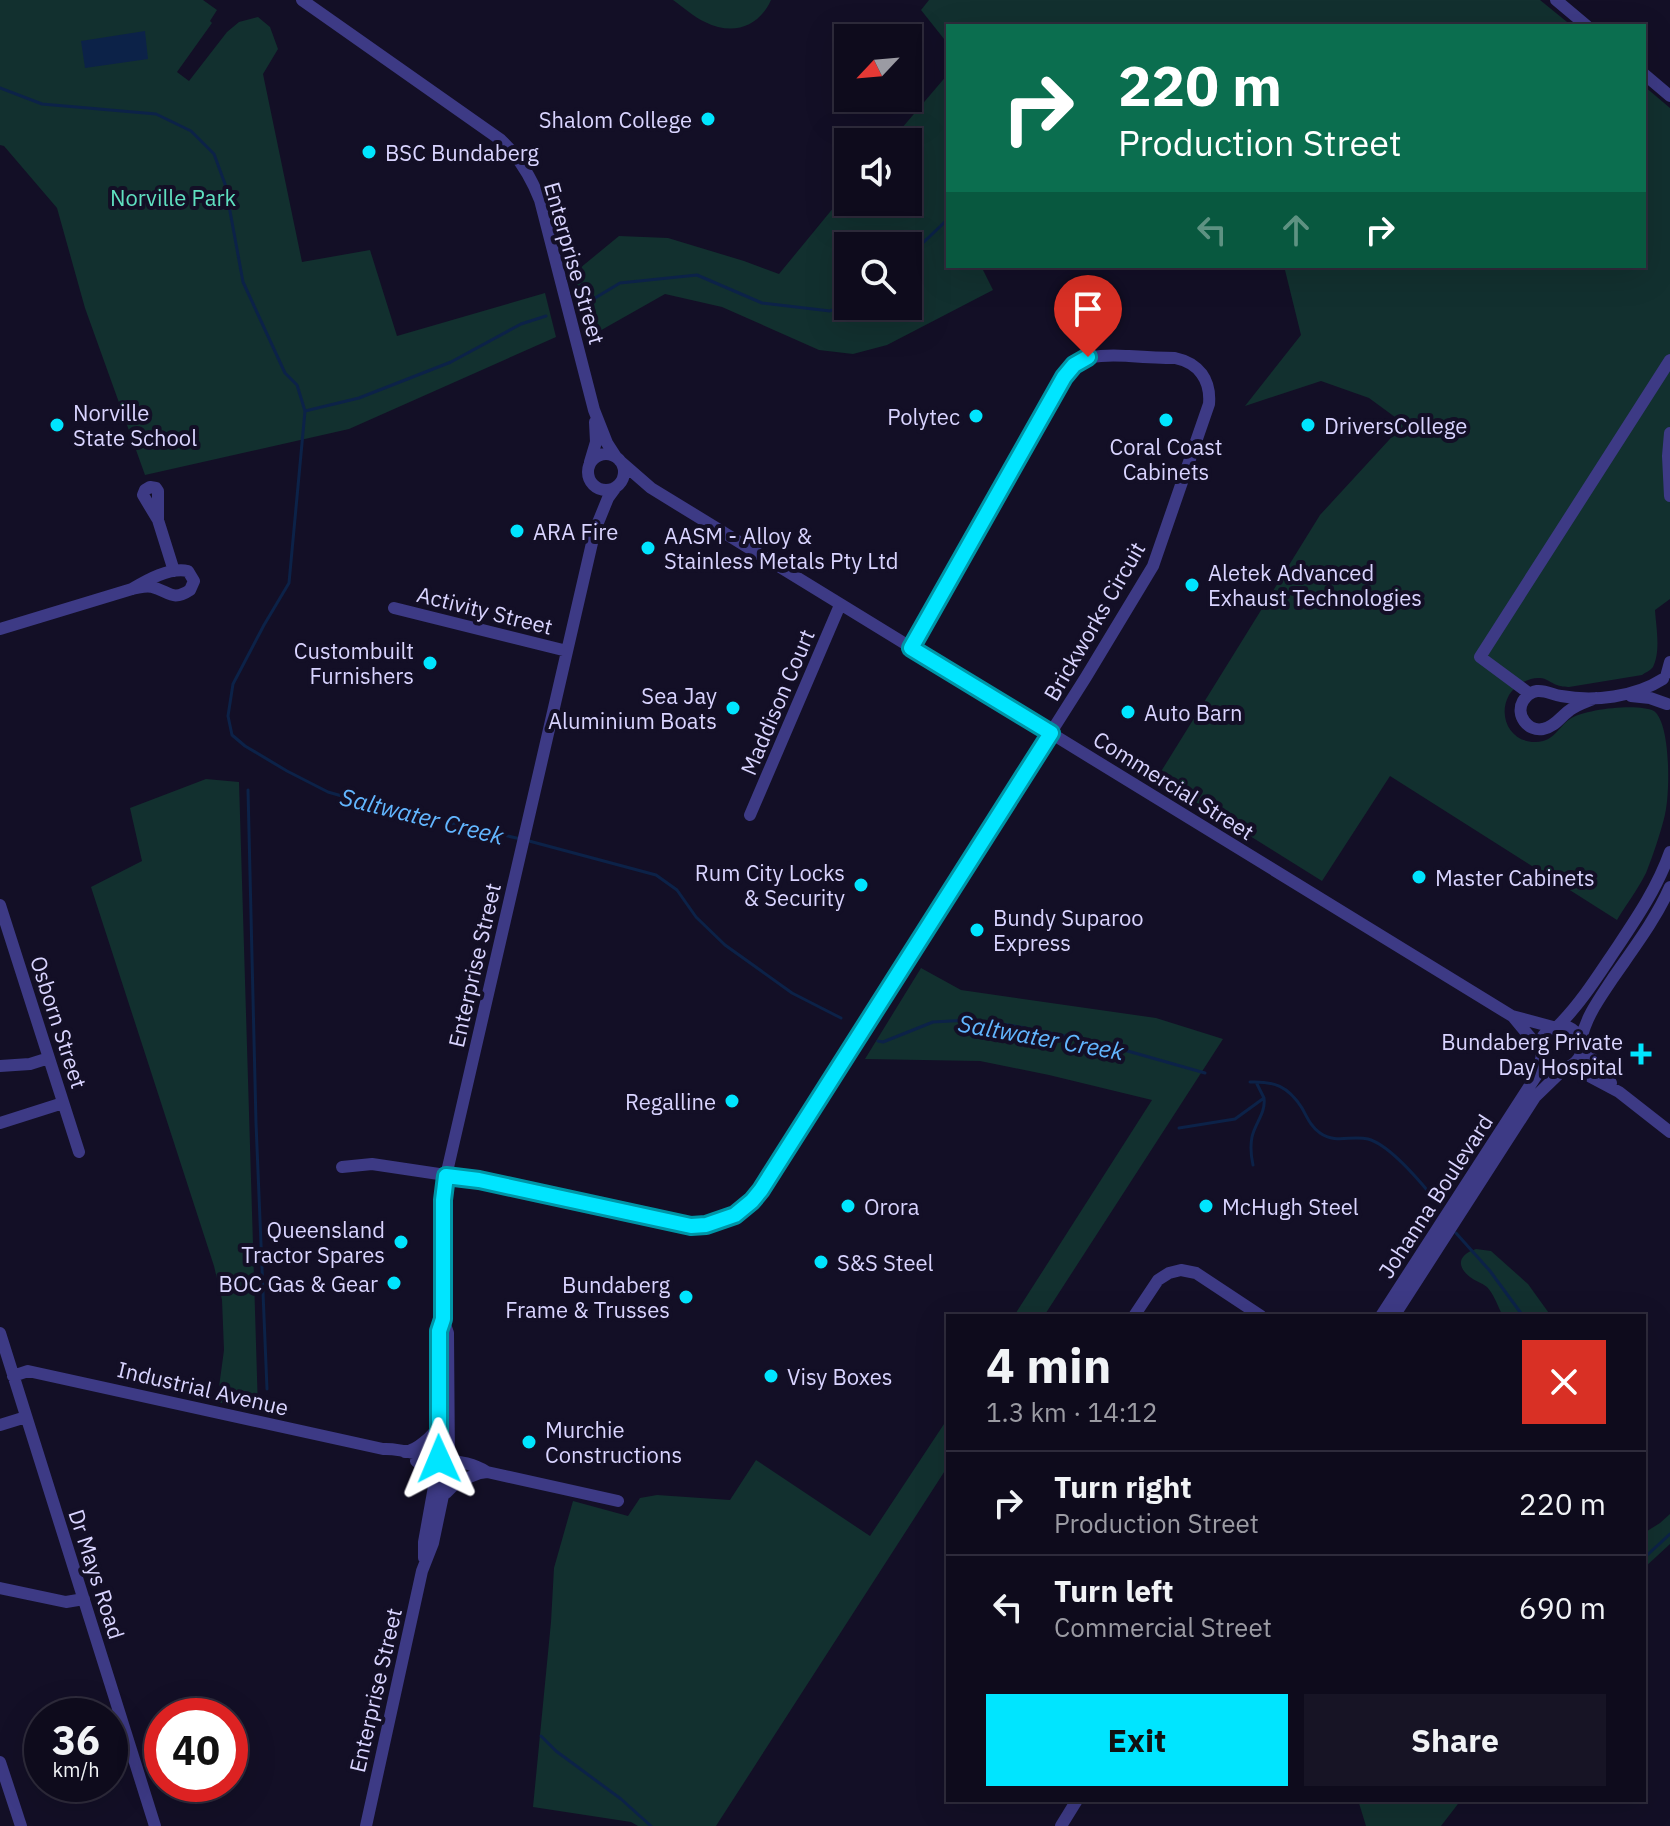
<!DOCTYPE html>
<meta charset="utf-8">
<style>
body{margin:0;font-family:"IBM Plex Sans",sans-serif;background:#171425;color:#f1f3f6;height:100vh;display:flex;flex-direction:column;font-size:30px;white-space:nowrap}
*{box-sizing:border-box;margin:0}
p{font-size:26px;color:#9b9ba3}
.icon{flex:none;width:44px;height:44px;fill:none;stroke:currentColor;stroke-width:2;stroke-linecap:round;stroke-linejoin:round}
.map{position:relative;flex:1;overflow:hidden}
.panel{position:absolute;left:946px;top:1314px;width:700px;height:488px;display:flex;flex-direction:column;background:#0e0b1c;border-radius:0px;box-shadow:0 8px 32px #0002,0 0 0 2px #2e2b3b}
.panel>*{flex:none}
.top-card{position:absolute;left:946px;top:24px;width:700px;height:244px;border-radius:0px;box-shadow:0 8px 32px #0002,0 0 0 2px #2e2b3b;background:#0b6e4f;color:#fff;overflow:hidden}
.needle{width:52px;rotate:244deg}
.tools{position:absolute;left:834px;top:24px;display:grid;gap:16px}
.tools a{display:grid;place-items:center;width:88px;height:88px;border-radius:0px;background:#0e0b1c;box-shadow:0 8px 32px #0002,0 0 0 2px #2e2b3b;font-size:40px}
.speed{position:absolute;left:24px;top:1698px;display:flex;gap:16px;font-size:40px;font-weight:700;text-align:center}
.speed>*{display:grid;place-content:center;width:104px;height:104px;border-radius:50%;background:#0e0b1c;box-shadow:0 8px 32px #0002,0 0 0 2px #2e2b3b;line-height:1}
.speed small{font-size:20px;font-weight:400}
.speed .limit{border:12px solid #d22;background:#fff;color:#111}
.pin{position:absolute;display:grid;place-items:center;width:68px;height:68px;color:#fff;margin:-82px -34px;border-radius:50% 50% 50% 0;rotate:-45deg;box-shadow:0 0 8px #0007}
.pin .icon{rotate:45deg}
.me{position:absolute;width:88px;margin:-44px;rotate:359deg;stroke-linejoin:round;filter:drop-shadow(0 0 6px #0008)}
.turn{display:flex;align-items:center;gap:28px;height:168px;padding:0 40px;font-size:36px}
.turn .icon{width:104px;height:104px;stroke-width:2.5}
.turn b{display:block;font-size:56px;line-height:68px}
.lanes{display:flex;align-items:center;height:76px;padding:0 40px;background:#0003;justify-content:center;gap:40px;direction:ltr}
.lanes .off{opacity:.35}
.round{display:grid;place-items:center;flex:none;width:84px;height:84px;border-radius:0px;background:#171425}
.summary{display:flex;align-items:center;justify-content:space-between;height:136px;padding:0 40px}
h1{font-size:48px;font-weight:800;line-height:60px}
.action{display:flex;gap:16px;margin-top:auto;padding:16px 40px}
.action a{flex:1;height:92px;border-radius:0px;background:#00e5ff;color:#111;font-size:32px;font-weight:800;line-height:92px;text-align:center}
.action a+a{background:#171425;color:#f1f3f6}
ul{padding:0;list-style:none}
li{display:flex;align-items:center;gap:24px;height:104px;padding:0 40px;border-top:2px solid #2e2b3b}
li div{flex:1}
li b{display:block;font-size:30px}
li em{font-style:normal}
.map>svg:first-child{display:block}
</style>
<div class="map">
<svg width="1670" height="1826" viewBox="0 0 1670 1826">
<rect width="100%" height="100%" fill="#130f26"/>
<path fill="#12302f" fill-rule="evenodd" d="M0,0H203L217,10L210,21L212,23L177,72L189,81L227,32L239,22L258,17L270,27L278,49L263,74L302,262L370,250L397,336L545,293L556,337L349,429L145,475L85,308L57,208L4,146L0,145Z
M673,0H771C759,27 733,36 705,22C694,17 683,7 673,0Z
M929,0H1540L1572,26H948V44L921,10Z
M948,74V266H981L993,290L887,345L853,354L819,350L722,307L665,294L589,337L574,273L619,236L668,238L744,261L779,274L848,190V202H908V142H890ZM848,246H908V306H848Z
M1644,86L1670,108V599L1655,610C1656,626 1661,651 1653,667C1650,671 1646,672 1642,675L1569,687C1567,687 1558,686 1557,685C1551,683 1546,678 1540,678C1528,677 1515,686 1509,695C1497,717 1511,743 1536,742C1554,742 1558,727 1570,719C1585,709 1638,703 1654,711C1670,723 1670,786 1666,809C1664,823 1652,859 1646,873C1638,889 1626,905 1617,920L1390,776L1322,881L1157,778L1320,515L1400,428L1399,420L1369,398L1321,381L1245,406L1301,335L1284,266H1644Z
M206,779L239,782L258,1410L217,1402L224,1350L222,1300L214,1266L91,887L142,861L130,808Z
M921,968L961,990L1156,1018L1223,1039L1044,1316H1014L1152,1100L1049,1075L980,1061L865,1059Z
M1476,1249L1491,1251L1528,1284L1551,1316H1503C1498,1307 1494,1294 1487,1287C1482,1283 1475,1281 1470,1277C1454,1264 1461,1254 1476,1249Z
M948,1418V1466L716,1826H638L631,1822L533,1807L551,1622L554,1568L573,1501L628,1516L640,1498L657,1495L730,1500L756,1460L870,1536Z
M1670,1514V1544L1644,1568V1533L1660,1523Z
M1358,1800H1461L1441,1826H1366Z"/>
<path fill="#0c2248" d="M145,31L148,59L85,68L81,41Z"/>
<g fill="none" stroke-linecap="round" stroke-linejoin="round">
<path stroke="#0c2248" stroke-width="3" d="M0,88L42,104L156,114L191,131L214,154L225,184L243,282L285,373L297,385L305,411L289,583L264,625L233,684L228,716L232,735L245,746L287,771L328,792L387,809L521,839
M908,257L948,219
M585,304L620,283L697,275L762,303L830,311L848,302
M305,411L359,398L451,362L521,324L546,316
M248,790L256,1123L267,1389
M529,841L656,875L677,890L696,917L725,945L792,993L841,1018
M878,1041L883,1042L933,1022L969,1020L1009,1025L1096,1042L1205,1073
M1250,1082C1274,1081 1288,1086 1302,1108C1307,1117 1311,1127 1320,1133C1336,1144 1351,1135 1368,1139C1391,1145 1425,1187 1440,1206
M1179,1128L1235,1119L1264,1098L1257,1084
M1253,1165C1251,1156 1250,1147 1252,1137C1255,1123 1266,1113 1264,1098
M1456,1233L1490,1271L1523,1316
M1644,1558L1670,1534
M541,1736L556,1751L621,1799L651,1826"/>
<path stroke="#3d3a85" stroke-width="12" d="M302,0L501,140C519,157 531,177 540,200L594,410L607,443L616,457
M1556,0L1587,26
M1644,74L1670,96
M1670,433L1668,456L1670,496
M588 472a18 18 0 1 1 36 0a18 18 0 1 1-36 0Z
M620,461L651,488L1512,1016L1553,1027
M590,462L596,442L595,422
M158,520V491L156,488L150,487L145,490L143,495L158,520L174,571
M394,608L567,651
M0,629L132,589C139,588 146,585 152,587C169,591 172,602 190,590L194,581L188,571C170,567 147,580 132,589
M1667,673L1670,662
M1530,694L1480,657L1670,360
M1631,696L1650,698L1667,704
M1596,698C1588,701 1580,704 1573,708C1562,714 1556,727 1543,729C1528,732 1515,715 1523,701C1526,696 1531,692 1537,691C1546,690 1553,695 1561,696C1594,702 1635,697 1663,679
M750,815L840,605
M0,905L79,1152
M1514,1018L1540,1049
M1558,1026C1582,1002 1599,974 1618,946C1638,916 1658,886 1670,852
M1540 1047a21 21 0 1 1 42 0a21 21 0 1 1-42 0Z
M1581,1040C1586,1016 1600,998 1613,978C1633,949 1656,919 1670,887
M1582,1046L1611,1083
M0,1066L30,1064L49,1058
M1570,1066L1619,1092L1670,1132
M0,1123L63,1103
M342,1167L372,1164L479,1180L691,1226L706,1225L735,1215L752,1201L761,1190L1086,677L1153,566L1209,404C1211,380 1199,363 1175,358C1160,358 1144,357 1129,356C1103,355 1080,353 1064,377L911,648
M1134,1316L1158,1280L1169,1273L1181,1270L1196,1273L1261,1316
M1381,1316L1538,1073L1542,1055
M1394,1316L1535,1097L1566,1067
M0,1333L155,1826
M13,1376L28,1371L383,1449C401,1448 419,1455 436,1458C454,1461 471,1462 487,1472
M0,1425L26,1417
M405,1452C417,1450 433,1436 439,1425
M416,1461L429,1471L435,1486
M480,1473L487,1472L618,1501
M446,1493L457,1482L480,1473
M424,1558V1542L439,1459V1331L443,1319
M0,1588L66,1602L84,1599
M0,1762L21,1826
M366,1826L422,1571L433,1543L449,1467L448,1333L443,1319V1200L446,1176L595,530L608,498L616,487
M1061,1826L1077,1800"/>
</g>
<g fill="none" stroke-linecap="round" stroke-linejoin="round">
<g stroke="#0095a6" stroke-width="20">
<path id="route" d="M439,1459V1331L443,1319V1200L446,1176L479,1180L691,1226L706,1225L735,1215L752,1201L761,1190L1051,733L911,648L1064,377L1074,365L1088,357"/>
</g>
<use href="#route" stroke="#00e5ff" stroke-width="14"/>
</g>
<g fill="#00e5ff" stroke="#130f26" stroke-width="3">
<circle cx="708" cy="119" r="8"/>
<circle cx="369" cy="152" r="8"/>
<circle cx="976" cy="416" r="8"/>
<circle cx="1166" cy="420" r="8"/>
<circle cx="57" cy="425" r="8"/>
<circle cx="1308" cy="425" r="8"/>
<circle cx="517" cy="531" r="8"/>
<circle cx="648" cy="548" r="8"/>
<circle cx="1192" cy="585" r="8"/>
<circle cx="430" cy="663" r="8"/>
<circle cx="733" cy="708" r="8"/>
<circle cx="1128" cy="712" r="8"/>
<circle cx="1419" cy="877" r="8"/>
<circle cx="861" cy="885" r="8"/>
<circle cx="977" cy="930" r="8"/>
<path d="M1637 1042h8v8h8v8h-8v8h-8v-8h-8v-8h8z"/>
<circle cx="732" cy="1101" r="8"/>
<circle cx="848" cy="1206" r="8"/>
<circle cx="1206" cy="1206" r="8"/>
<circle cx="401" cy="1242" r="8"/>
<circle cx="821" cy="1262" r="8"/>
<circle cx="394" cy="1283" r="8"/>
<circle cx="686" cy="1297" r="8"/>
<circle cx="771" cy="1376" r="8"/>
<circle cx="529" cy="1442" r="8"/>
</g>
<g text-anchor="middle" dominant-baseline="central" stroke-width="8" stroke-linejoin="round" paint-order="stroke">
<g font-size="22" fill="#d9d4ff" stroke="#130f26" text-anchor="start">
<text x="692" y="119" text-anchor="end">Shalom College</text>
<text x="385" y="152">BSC Bundaberg</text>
<text x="73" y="412">Norville<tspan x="73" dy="25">State School</tspan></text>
<text x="960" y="416" text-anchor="end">Polytec</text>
<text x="1324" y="425">DriversCollege</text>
<text x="1166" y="446" text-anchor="middle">Coral Coast<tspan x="1166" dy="25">Cabinets</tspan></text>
<text x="533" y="531">ARA Fire</text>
<text x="664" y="535">AASM - Alloy &amp;<tspan x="664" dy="25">Stainless Metals Pty Ltd</tspan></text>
<text x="1208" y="572">Aletek Advanced<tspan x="1208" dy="25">Exhaust Technologies</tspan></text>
<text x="414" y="650" text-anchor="end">Custombuilt<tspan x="414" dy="25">Furnishers</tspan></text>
<text x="717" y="695" text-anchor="end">Sea Jay<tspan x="717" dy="25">Aluminium Boats</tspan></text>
<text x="1144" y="712">Auto Barn</text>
<text x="845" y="872" text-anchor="end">Rum City Locks<tspan x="845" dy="25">&amp; Security</tspan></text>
<text x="1435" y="877">Master Cabinets</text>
<text x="993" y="917">Bundy Suparoo<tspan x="993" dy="25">Express</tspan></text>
<text x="1623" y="1041" text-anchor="end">Bundaberg Private<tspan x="1623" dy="25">Day Hospital</tspan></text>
<text x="716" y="1101" text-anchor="end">Regalline</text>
<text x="864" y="1206">Orora</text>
<text x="1222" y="1206">McHugh Steel</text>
<text x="385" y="1229" text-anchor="end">Queensland<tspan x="385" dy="25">Tractor Spares</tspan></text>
<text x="837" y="1262">S&amp;S Steel</text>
<text x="378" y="1283" text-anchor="end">BOC Gas &amp; Gear</text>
<text x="670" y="1284" text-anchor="end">Bundaberg<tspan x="670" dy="25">Frame &amp; Trusses</tspan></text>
<text x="787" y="1376">Visy Boxes</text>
<text x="545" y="1429">Murchie<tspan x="545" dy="25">Constructions</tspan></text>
</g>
<g font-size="22" fill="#5fe0c0" stroke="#130f26">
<text x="173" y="197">Norville Park</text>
</g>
<g font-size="22" fill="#d9d4ff" stroke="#130f26">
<text transform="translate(575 263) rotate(74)">Enterprise Street</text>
<text transform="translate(485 610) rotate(14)">Activity Street</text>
<text transform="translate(1094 621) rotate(-60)">Brickworks Circuit</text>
<text transform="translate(777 702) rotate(-67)">Maddison Court</text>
<text transform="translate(1174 785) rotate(32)">Commercial Street</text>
<text transform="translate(474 965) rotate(-77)">Enterprise Street</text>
<text transform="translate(59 1022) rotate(72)">Osborn Street</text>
<text transform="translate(1435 1196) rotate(-57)">Johanna Boulevard</text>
<text transform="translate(203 1388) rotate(13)">Industrial Avenue</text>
<text transform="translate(97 1574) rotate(72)">Dr Mays Road</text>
<text transform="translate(375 1690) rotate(-77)">Enterprise Street</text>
</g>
<g font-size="24" font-style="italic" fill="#62b6ff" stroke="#130f26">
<text transform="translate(422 816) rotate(14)">Saltwater Creek</text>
<text transform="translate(1041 1037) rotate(10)">Saltwater Creek</text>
</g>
</g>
</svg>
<div class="tools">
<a><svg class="needle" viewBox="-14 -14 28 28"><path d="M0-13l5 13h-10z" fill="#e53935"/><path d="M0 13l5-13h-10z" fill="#9b9ba3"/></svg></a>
<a><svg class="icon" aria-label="sound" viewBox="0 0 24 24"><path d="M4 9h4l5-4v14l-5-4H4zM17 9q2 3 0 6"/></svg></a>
<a><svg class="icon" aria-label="search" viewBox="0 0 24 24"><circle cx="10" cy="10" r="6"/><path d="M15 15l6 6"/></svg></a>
</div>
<div class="speed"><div>36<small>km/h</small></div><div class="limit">40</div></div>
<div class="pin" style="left:1088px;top:357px;background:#d93025"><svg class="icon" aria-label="arrive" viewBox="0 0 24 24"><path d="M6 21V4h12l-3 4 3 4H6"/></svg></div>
<svg class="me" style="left:439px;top:1459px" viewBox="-20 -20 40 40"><path d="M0-17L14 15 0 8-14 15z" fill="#00e5ff" stroke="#fff" stroke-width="4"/></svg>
<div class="top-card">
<div class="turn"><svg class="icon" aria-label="right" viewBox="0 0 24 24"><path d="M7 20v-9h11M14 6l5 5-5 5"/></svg><div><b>220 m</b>Production Street</div></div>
<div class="lanes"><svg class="icon off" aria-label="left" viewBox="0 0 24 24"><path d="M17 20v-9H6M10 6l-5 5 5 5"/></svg><svg class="icon off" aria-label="ahead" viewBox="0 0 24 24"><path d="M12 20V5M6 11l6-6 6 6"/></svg><svg class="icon" aria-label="right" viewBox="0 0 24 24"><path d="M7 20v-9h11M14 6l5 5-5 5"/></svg></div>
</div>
<section class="panel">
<div class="summary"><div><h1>4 min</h1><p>1.3 km · 14:12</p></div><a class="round" style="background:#d93025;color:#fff"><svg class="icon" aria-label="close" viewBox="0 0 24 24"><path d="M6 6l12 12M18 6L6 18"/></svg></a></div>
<ul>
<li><svg class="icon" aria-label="right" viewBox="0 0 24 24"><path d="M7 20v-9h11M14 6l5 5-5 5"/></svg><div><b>Turn right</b><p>Production Street</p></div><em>220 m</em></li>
<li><svg class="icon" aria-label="left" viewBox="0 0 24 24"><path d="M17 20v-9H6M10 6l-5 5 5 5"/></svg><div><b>Turn left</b><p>Commercial Street</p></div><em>690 m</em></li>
</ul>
<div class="action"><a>Exit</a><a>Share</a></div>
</section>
</div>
